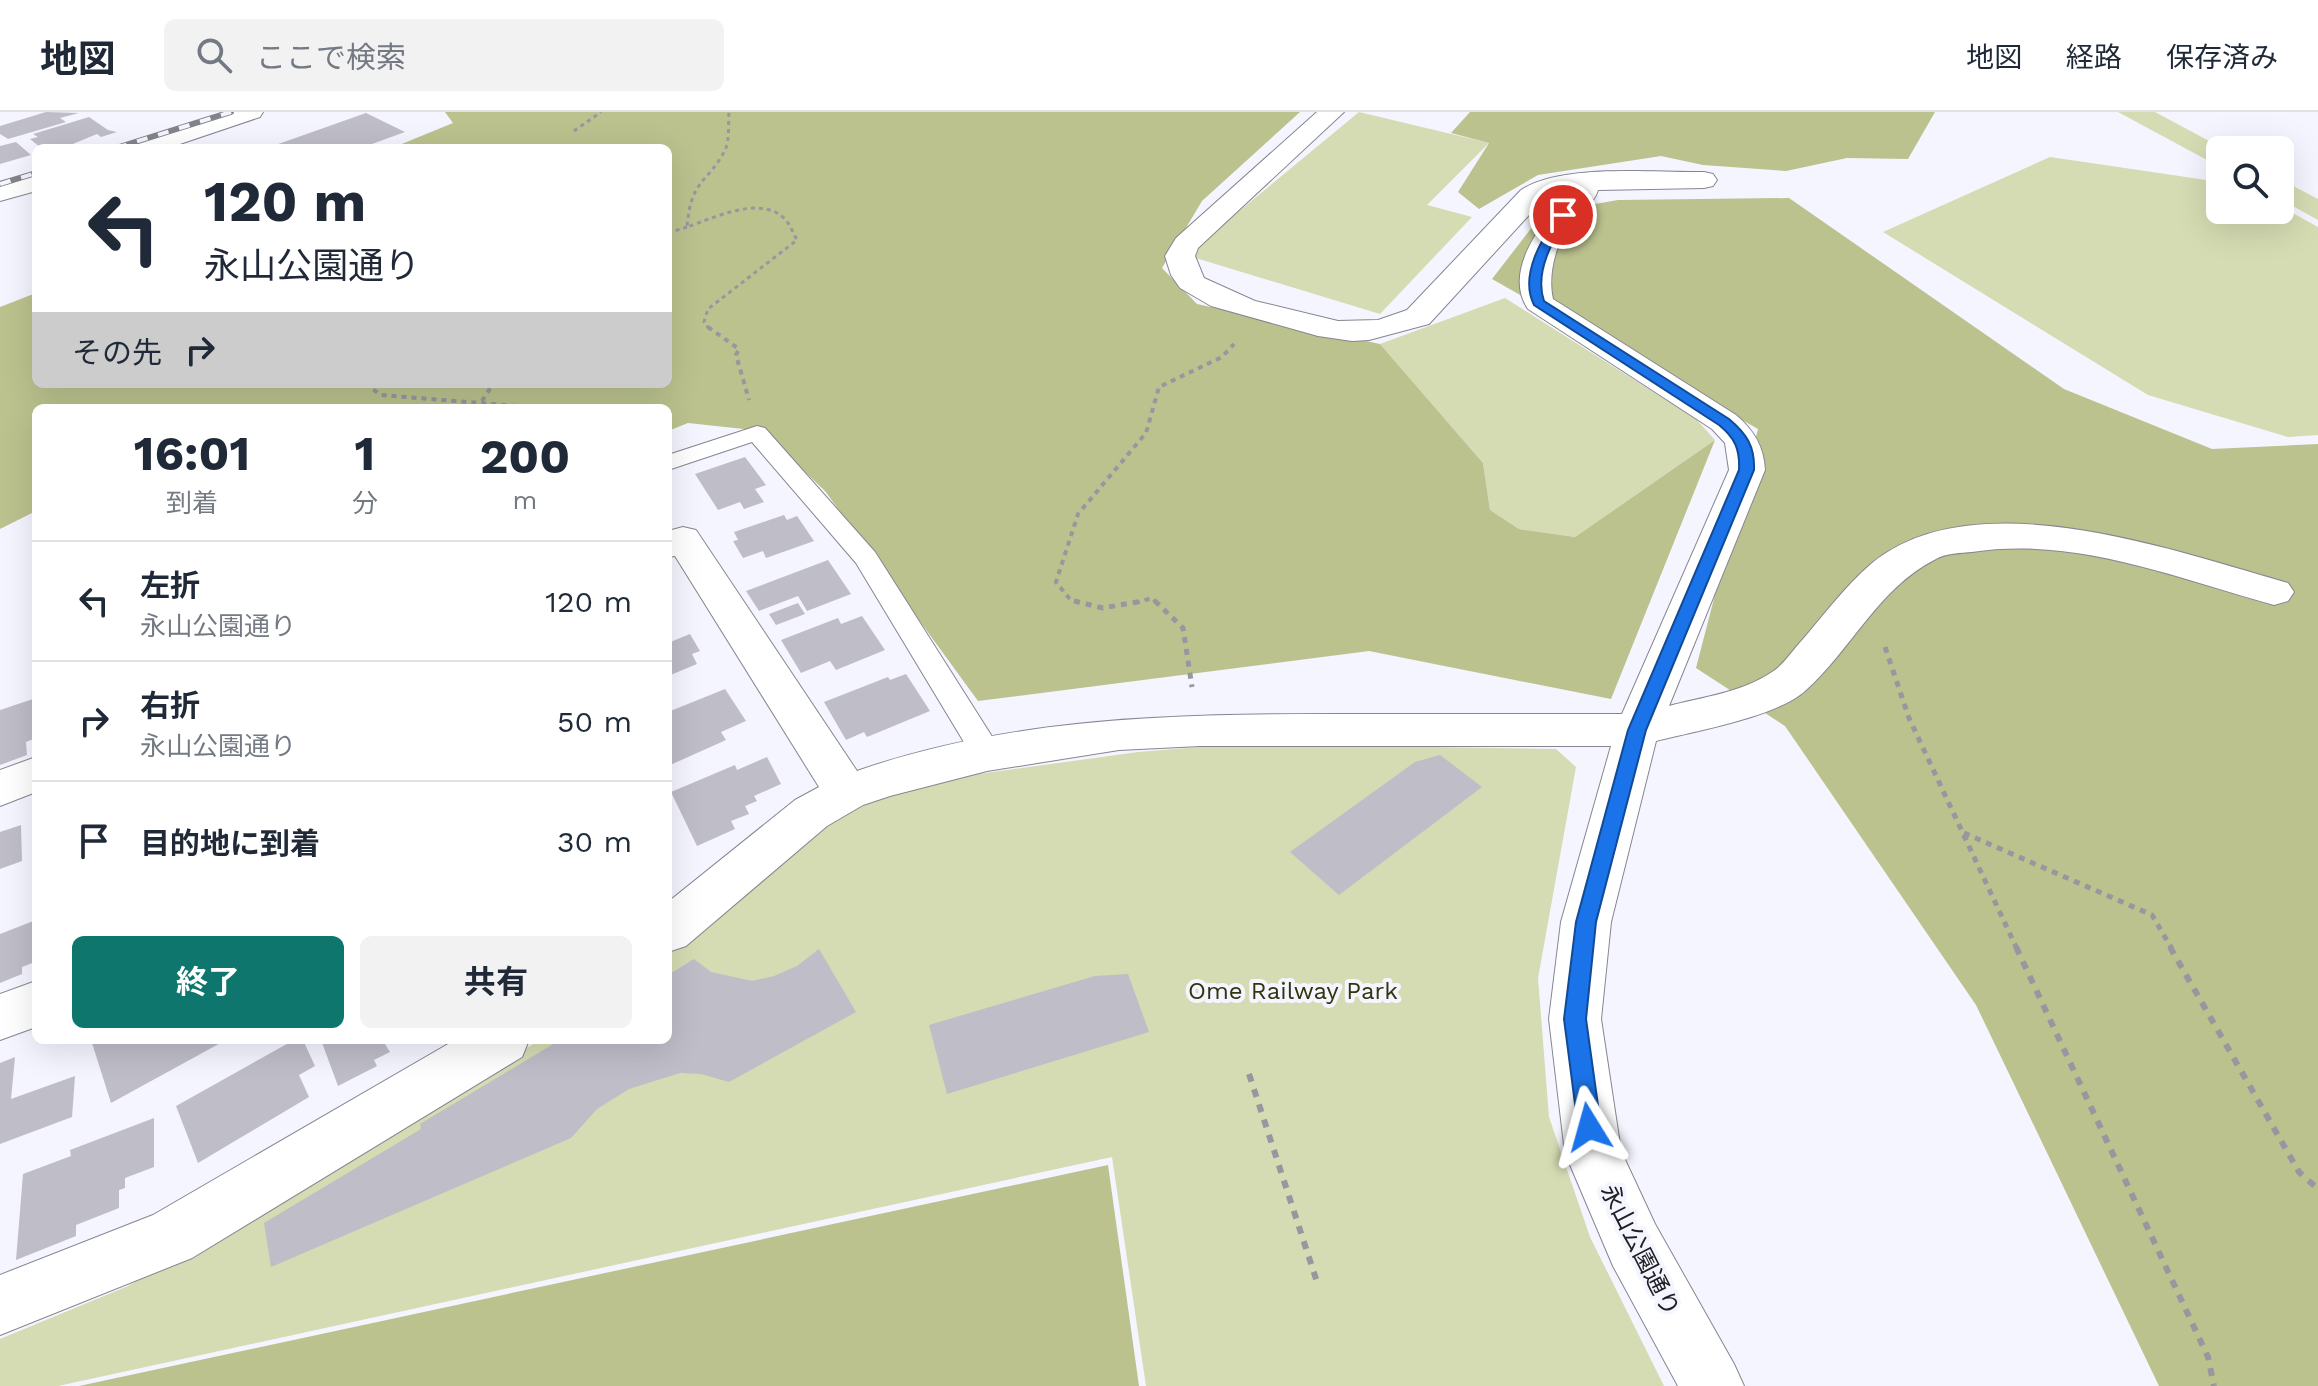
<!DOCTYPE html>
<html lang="ja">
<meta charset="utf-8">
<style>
body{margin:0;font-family:"Work Sans","Noto Sans JP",sans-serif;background:#f2f2f3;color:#1f2937;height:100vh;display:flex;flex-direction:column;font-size:30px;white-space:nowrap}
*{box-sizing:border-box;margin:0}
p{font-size:26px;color:#747a83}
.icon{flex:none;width:44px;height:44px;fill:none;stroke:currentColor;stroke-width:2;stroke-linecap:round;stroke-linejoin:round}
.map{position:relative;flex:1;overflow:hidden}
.panel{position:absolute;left:32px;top:292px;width:640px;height:640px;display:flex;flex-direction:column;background:#fff;border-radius:12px;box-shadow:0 8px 32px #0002}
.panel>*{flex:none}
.guide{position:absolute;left:32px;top:32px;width:640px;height:244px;border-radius:12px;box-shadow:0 8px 32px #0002;background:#fff;color:#1f2937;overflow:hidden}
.fabs{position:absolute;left:2206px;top:24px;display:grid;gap:16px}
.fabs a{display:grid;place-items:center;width:88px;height:88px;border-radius:12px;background:#fff;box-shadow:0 8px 32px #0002;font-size:40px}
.pin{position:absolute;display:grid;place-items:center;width:68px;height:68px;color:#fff;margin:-34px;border:4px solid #fff;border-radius:50%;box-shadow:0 2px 8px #0007}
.me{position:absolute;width:88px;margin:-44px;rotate:352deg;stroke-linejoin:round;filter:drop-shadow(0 0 6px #0008)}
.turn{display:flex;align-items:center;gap:28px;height:168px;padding:0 40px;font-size:36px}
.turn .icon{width:104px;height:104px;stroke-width:2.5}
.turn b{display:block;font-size:56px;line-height:68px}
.then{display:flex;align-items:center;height:76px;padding:0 40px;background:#0003;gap:16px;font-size:30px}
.eta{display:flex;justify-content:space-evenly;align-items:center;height:136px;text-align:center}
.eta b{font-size:48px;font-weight:700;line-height:56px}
.cta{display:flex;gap:16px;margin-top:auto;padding:16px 40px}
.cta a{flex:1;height:92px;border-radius:12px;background:#0f766e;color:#fff;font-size:32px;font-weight:700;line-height:92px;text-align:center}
.cta a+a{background:#f2f2f3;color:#1f2937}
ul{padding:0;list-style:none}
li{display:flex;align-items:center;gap:24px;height:120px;padding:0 40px;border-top:2px solid #e0e1e3}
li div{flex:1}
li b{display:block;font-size:30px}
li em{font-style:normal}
header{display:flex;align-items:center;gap:48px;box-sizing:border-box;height:112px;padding:0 40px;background:#fff;border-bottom:2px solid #e0e1e3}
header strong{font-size:38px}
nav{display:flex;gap:44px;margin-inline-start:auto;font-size:28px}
.search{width:560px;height:72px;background:#f2f2f3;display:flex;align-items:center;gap:20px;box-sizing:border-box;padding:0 28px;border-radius:12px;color:#747a83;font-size:30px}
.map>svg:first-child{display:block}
</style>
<header>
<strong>地図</strong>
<div class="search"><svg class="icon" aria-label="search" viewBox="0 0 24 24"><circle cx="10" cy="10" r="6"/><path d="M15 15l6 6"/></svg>ここで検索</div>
<nav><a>地図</a><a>経路</a><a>保存済み</a></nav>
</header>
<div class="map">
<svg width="2318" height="1274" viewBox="0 0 2318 1274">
<rect width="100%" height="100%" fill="#f5f5ff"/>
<path fill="#d5dbb2" d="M1359,0L1489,31L1427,93L1472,105L1380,202L1186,143Z
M2118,0H2155L2226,38H2220V55Z
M2050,45L2220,70V98H2280V94L2318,115V323L2288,325L2148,283L1883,120Z
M2280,67L2318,87V108L2280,87Z
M1505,186L1696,307L1715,328L1575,425L1519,417L1490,398L1483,351L1380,232Z
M1237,632L1556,637L1576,655L1538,866L1549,1005L1590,1125L1664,1274H1146L1112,1045L58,1274H0V1227L128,1174L540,928H668V839L833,708L876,688L957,665L1138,640Z"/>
<path fill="#bbc28e" d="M445,0H1300L1202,89L1162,156L1197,192L1380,232L1483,351L1490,398L1519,417L1575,425L1715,328L1611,587L1369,539L978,589L825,379L762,319L688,311L668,319V296H36V399L0,417V195L36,181V272H668V36H392L453,11Z
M1470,0H1935L1908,47L1847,46L1786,59L1703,53L1661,44L1538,63L1479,97L1458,80L1489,31L1451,21Z
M1789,86L2064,277L2212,337L2318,332V1274H2159L1976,893L1785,614L1696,556L1758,317L1492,167L1543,101L1618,88Z
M1108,1053L1139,1274H79Z"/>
<path fill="#bebdc8" d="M46,0L79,1L60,6L66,10L8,27L0,22V14Z
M366,1L405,20L361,36H267Z
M89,5L108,18L117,20L101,25L97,22L63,36H41L30,27L38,25L33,22Z
M16,30L31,43L0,52V34Z
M745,345L766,373L755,377L764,390L744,397L740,390L718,398L695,362Z
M784,403L787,408L797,404L814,429L766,446L763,439L743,446L733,429L738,428L734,420Z
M828,448L851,482L807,499L798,484L759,499L746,479Z
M798,491L805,502L776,513L769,502Z
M862,504L885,538L836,558L830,549L801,561L781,528L838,506L841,512Z
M690,522L700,539L692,542L697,552L668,564V531Z
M906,562L930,599L867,625L864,620L846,628L824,590L888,565L890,568Z
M725,577L746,609L721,620L726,628L668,654V600Z
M36,586V626L26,630L27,643L0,653V598Z
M1440,643L1482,675L1339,783L1290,740L1415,650Z
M767,645L781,672L754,684L757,689L745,694L749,702L731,709L735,717L697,734L671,680L735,653L737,658Z
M21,713L22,749L0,757V720Z
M36,808L35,850L22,855V862L0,871V822Z
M819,837L856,900L729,970L701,962L680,961L629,977L597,997L571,1026L271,1155L264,1111L421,1017L420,1012L560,928H668V863L694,847L711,860L752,869L774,864L797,854Z
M1128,862L1149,920L947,982L929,913L1095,864Z
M98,928H226L111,991L92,931Z
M294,928H303L315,954L299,963L309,985L198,1051L176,994Z
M321,928H393L385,932L390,940L374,948L377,954L338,974Z
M15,945L11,987L75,964L72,1005L0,1032V951Z
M154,1006V1055L125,1066V1076L119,1078V1096L76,1113V1124L16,1148L23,1062L71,1044L70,1038Z"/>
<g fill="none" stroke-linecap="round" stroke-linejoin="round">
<g stroke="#858691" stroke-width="2">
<path id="lane" d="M757,314L765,316L875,440L998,634L1002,642L998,650L987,653L976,650L856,451L752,330L668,358V343Z"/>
</g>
<g stroke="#858691" stroke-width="2">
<path id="street" d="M226,0H263L260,5L168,36H129L133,31Z
M1317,0H1344L1198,136L1195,144L1204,166L1255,189L1338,209L1378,208L1407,198L1521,78C1562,51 1654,61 1704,60L1713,62L1717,68L1713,74L1704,76L1598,78C1595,90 1583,97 1574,107C1557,127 1547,161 1553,187L1736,303C1754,318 1764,335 1765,358L1669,594C1703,585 1743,580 1772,560C1782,554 1790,542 1797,534C1821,507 1844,475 1871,452C1974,366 2174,439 2288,471L2294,480L2288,489L2274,493C2176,466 2075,424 1972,440C1961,441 1946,441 1936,447C1878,476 1852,537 1805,579C1776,605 1695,619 1656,629L1611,810L1601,907L1621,1039L1655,1112L1734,1252L1744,1274H1678L1613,1154L1565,1041L1549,907L1561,810L1611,634H1200L1119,638L987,659L890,684L863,693L827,714L686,834L668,840V790L795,688L819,675L675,444L668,445V419L683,415L696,418L857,659C1011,605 1175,602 1337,602C1432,602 1527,602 1622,602L1729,358L1725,331L1712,317L1528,197C1502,159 1543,107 1570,82L1564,79L1541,90L1429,212L1369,228L1352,229L1318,224L1211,194L1180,176L1171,163L1165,144L1176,126Z
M36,62V79L0,89V72Z
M36,645V680L0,694V658Z
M36,869V915L0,928V882Z
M455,928H529L522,945L192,1146L0,1223V1163L153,1103Z"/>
</g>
<path stroke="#97979f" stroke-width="3" stroke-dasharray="4 4" stroke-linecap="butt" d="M574,19L601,0
M668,121L687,115
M709,217L704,210L708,197L797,128C793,121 790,112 784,106C759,83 714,106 687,115C691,66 707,73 725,38C730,28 728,11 729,0"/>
<path stroke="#97979f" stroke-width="4" stroke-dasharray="5 5" stroke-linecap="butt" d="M708,215L739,237L736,243L749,288
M365,272L381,283L541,296
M482,289L493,272
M1079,491L1069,486L1056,470L1078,402L1146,321L1159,275L1222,245L1234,232
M1135,491L1152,486L1157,491"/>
<path stroke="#97979f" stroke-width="5" stroke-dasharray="6 6" stroke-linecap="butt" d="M1074,489L1103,496L1142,489
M1155,489L1183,516L1192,575
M1885,535L1909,606L2017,837
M1964,721L2152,803L2172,837"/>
<path stroke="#97979f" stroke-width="6" stroke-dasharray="8 8" stroke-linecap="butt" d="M2016,835L2208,1245L2214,1274
M2170,835L2299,1060L2318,1077
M1249,962L1318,1173"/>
<use href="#lane" fill="#fff" fill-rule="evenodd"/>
<use href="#street" fill="#fff" fill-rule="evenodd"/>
<g stroke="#83838a" stroke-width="6">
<path id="rail" d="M116,36L231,0
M0,72L36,61"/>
</g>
<use href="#rail" stroke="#f5f5ff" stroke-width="4" stroke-dasharray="11" stroke-linecap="butt"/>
</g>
<path fill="#1a73e8" stroke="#114b97" stroke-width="2" d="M1559,101L1569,103C1553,127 1534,160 1544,189L1729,307C1747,322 1755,335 1754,358L1646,618L1596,810L1586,907L1601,1015L1598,1022L1589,1025L1581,1022L1578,1015L1564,907L1576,810L1628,618L1739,358C1740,337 1735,326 1719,313L1534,193C1519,163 1542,127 1559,101Z"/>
<g text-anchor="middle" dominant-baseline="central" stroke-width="8" stroke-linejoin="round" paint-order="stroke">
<g font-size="24" fill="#31350b" stroke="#f5f5ff">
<text x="1293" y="879">Ome Railway Park</text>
</g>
<g font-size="24" fill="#202024" stroke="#f5f5ff">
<text transform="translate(1640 1138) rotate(63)">永山公園通り</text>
</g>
</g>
</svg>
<div class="fabs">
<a><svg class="icon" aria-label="search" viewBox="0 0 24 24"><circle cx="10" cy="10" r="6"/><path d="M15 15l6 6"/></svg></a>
</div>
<div class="pin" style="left:1563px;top:103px;background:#d93025"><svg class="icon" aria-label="arrive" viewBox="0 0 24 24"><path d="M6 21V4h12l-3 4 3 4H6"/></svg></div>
<svg class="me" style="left:1589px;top:1015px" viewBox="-20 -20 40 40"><path d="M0-17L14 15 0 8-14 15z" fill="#1a73e8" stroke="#fff" stroke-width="4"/></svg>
<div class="guide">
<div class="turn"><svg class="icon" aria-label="left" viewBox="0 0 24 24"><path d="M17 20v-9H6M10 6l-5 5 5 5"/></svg><div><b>120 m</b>永山公園通り</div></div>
<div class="then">その先<svg class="icon" aria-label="right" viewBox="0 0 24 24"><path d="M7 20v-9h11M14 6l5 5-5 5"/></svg></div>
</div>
<section class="panel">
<div class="eta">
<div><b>16:01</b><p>到着</p></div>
<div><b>1</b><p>分</p></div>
<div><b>200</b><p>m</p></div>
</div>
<ul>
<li><svg class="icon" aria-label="left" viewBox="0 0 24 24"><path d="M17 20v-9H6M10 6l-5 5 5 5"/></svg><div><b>左折</b><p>永山公園通り</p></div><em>120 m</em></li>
<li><svg class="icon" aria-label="right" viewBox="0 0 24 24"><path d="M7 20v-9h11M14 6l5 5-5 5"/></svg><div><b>右折</b><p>永山公園通り</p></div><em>50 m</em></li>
<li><svg class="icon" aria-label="arrive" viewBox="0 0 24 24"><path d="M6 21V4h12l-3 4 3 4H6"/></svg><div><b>目的地に到着</b></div><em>30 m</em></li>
</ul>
<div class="cta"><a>終了</a><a>共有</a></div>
</section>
</div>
